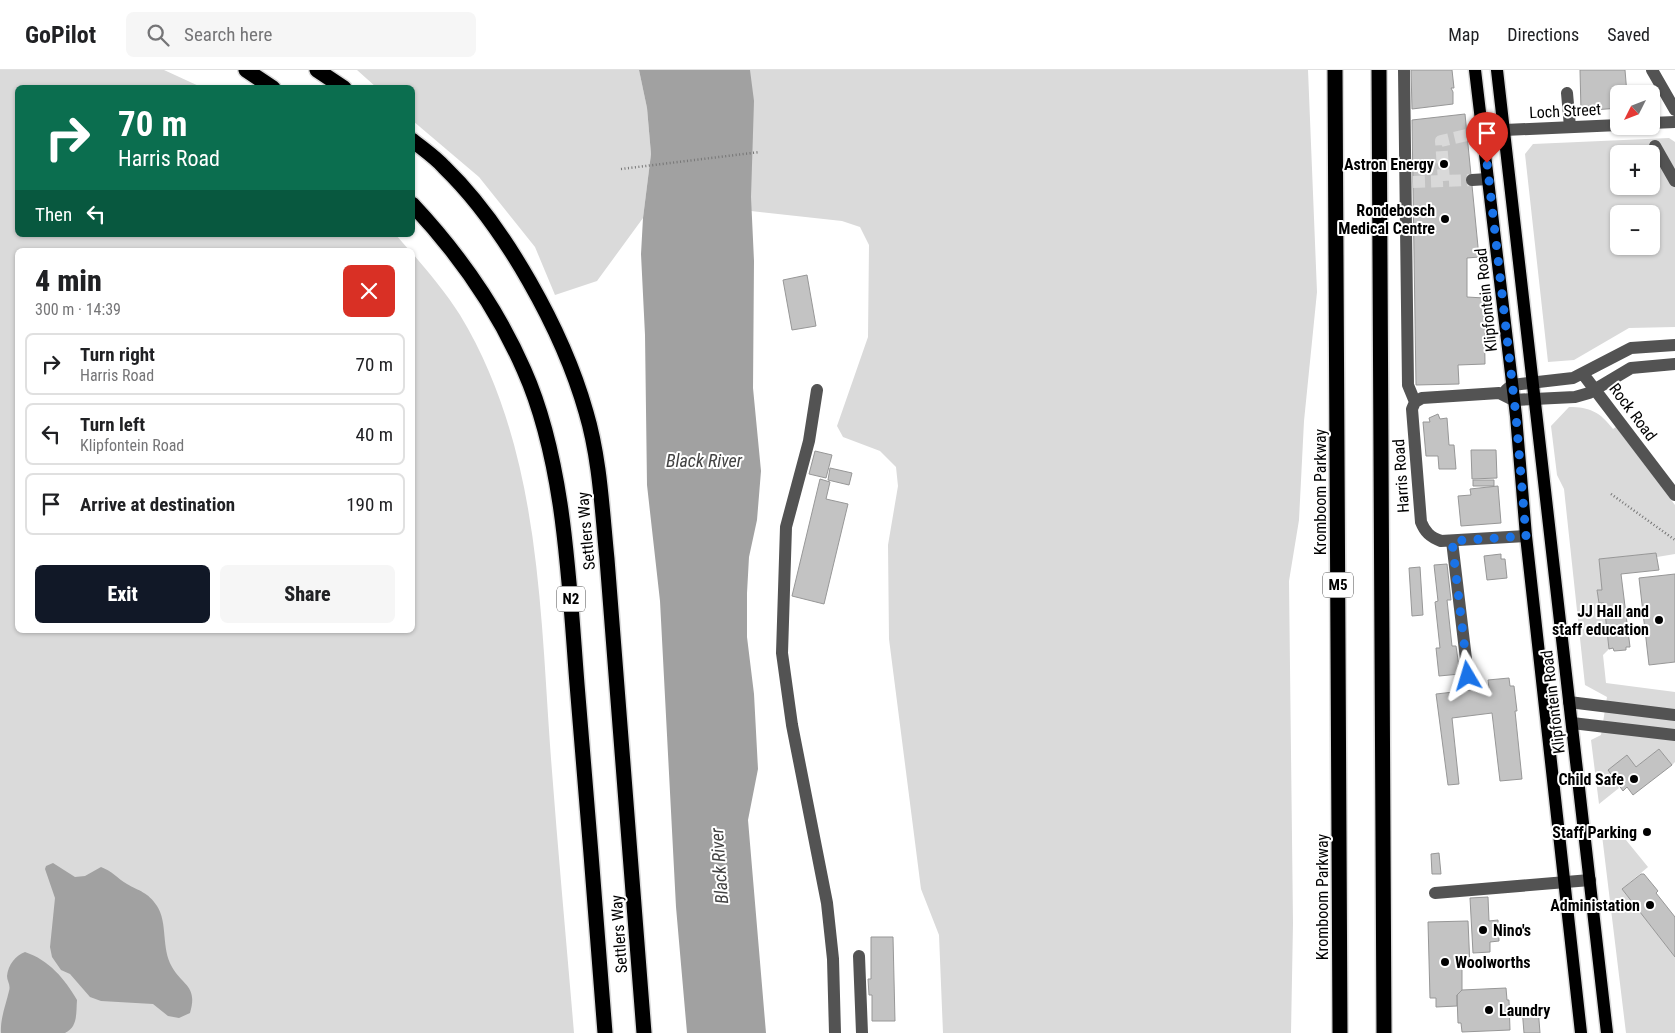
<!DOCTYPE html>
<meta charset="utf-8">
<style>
body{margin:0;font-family:"Roboto Condensed",sans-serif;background:#f6f6f6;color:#202124;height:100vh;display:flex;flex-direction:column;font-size:19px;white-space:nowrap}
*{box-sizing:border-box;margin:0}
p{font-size:16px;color:#757577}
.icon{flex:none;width:28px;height:28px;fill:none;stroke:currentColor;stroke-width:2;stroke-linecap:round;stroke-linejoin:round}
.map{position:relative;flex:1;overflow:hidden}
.details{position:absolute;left:15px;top:178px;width:400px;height:385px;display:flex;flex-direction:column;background:#fff;border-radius:8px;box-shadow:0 1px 4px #0004}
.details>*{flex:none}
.guide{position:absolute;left:15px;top:15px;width:400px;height:152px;border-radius:8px;box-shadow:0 1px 4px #0004;background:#0b6e4f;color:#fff;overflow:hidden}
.needle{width:32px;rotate:228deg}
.fabs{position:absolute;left:1610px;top:15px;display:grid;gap:10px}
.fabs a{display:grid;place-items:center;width:50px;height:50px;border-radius:8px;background:#fff;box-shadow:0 1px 4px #0004;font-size:25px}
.pin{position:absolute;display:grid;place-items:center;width:42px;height:42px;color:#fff;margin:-51px -21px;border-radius:50% 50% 50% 0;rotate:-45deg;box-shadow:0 0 5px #0007}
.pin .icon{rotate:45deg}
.me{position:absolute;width:55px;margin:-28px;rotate:353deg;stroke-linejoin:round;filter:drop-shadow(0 0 4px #0008)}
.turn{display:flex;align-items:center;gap:18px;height:105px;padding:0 20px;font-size:22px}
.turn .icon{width:65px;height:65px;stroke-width:2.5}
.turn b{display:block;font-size:35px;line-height:42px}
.then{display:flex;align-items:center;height:48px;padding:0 20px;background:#0003;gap:10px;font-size:19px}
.round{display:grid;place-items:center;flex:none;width:52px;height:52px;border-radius:8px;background:#f6f6f6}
.head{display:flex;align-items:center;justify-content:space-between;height:85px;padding:0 20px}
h1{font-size:30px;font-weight:800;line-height:38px}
.action{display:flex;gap:10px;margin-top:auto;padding:10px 20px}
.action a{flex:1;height:58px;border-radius:8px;background:#111827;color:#fff;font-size:20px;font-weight:800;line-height:58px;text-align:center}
.action a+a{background:#f6f6f6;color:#202124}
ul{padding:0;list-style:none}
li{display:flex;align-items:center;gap:15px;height:62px;margin:0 10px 8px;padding:0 10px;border:2px solid #e0e0e0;border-radius:8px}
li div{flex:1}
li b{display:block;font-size:19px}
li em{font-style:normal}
header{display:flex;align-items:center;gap:30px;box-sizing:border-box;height:70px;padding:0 25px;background:#fff;border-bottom:1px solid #e0e0e0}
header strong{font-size:24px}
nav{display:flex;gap:28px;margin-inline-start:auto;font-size:18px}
.search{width:350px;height:45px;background:#f6f6f6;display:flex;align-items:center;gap:12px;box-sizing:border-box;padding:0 18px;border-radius:8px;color:#757577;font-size:19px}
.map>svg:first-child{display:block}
</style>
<header>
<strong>GoPilot</strong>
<div class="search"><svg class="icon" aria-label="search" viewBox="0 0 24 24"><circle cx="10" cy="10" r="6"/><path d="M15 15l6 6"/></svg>Search here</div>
<nav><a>Map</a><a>Directions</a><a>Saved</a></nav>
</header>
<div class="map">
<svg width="1675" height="963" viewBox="0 0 1675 963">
<rect width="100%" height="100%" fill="#fff"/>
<path fill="#dadada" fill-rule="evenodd" d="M0,0H164L201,17L18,18V165H396L409,180H18V560H412L413,184C429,203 447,224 460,245C538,374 540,529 550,675C557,771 566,867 574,963H0Z
M357,0H639L647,38L651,84L643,148L597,211L555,225L535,177L479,107L413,51L412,18L376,17Z
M750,0H1308L1317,222L1304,351L1299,450L1289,511L1293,853L1291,963H943L939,865L921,819L889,569L888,475L898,416L896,397L880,381L843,367L837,356L868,267L869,175L860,157L842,151L751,141Z
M1669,68L1675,72V257L1629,258L1574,290L1548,292L1525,84L1533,74ZM1619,84H1651V116H1619ZM1619,144H1651V176H1619Z
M1569,337C1590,337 1600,342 1613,359L1616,357L1675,435V484L1657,487L1656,483L1599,489L1602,520L1597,521L1599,533H1604L1609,579L1603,585L1606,613L1675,622V692L1672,695L1659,679L1636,697L1627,686L1608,700L1619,718L1599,734L1591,670L1601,665L1607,627L1585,615L1564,419L1557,405L1551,356Z
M1601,757L1608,765L1617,759L1648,797L1622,819L1675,887V963H1626Z"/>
<path fill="#a1a1a1" d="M639,0H750L754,31L751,127L754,191L753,318L761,401L757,450L749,487L747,523V567L754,624L758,699L748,750L766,963H687L676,837L660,531L647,415L645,265L641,184L643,148L651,84L647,38Z
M53,793L75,807L85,806L101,797C112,801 117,808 127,814C139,821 148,822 157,836C168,853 161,878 172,897C183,916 198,916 190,943L179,948L168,946L153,934L101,931L90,927L70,904L61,900L52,887L50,877L55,828L45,799L46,796Z
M25,882C49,890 65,909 77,930C76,943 78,957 65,963H1C0,949 6,934 9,921C11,915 7,911 7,906C8,895 16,885 25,882Z"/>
<path fill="#c3c3c3" stroke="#979797" d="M1411,0H1452L1454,18H1451L1453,22V34L1412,39Z
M1580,0H1625L1627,24H1619V38L1581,41Z
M1465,44L1479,187L1467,188V227L1484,228L1485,294L1458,295L1459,314L1416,315L1412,50Z
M807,205L816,256L792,260L783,210Z
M1438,344L1440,349L1447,348L1449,375H1454L1456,399H1439L1438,386H1426L1423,352H1430L1429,348Z
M1471,380H1496L1497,408L1472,409Z
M815,381L832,385L826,408L809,404Z
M830,398L852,403L849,415L828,410Z
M820,409L830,412L826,429L848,434L824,534L792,526Z
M1473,410H1494V416H1473Z
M1498,416L1501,453L1461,456L1458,426L1471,425L1470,419Z
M1656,483L1659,500L1621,504L1630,577H1626V580L1614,581L1613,578L1609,579L1604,533H1599L1597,520H1602L1599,489Z
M1501,484V489H1505L1507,508L1487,510L1484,486Z
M1447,494L1451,530H1447L1452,576H1456L1460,604L1439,606L1436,578H1440L1435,532L1438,531L1434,495Z
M1420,497L1423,545L1412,546L1409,498Z
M1675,504V592L1649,595L1639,508Z
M1509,608L1510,616H1514L1517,641H1515L1522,709L1500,711L1492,643L1452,648L1459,714L1448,715L1436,624L1489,618L1488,610Z
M1659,679L1672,695L1633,725L1627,717L1623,721L1608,700L1627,685L1636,697Z
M1439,783L1441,804H1432L1431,784Z
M1641,804H1644L1658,821L1656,823L1675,847V887L1622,819Z
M1488,827L1489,851L1498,850L1499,871L1490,872V882L1473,883L1470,828Z
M1468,851L1470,897L1462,898V920L1457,925V936L1436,937V928H1430L1428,852Z
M871,867H893L895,951H872V925H869L868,909H871Z
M1506,918L1507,930H1509L1510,960L1462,962L1461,953H1458L1457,925L1462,920Z
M1538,937L1540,963H1524L1522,938Z"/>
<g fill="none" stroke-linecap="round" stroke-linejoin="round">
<path stroke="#d9d9d9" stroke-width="12" stroke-dasharray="12 6" stroke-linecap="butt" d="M1444,111L1441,71L1467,65
M1413,112L1472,110"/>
<g stroke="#dbdbdb" stroke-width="15">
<path id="major" d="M1475,0L1516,346L1526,466L1581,963
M1497,0L1607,963"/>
</g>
<g stroke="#dbdbdb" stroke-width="18">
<path id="highway" d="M246,0L273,18
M317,0L344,18
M1335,0L1340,963
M1379,0L1384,963
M412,70C423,79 435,87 444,97C505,156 563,261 586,342C600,389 602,440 607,489L644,963
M412,134C458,183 497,238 524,300C565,392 569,514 577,614C587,730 596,847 605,963"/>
</g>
<path stroke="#757575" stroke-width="2.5" stroke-dasharray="1 2.5" stroke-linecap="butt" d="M621,99L760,82
M1611,424L1675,470"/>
<path stroke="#535353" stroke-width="12" d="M1404,0L1408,315L1415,332
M1652,0L1675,40
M1567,23L1570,57
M1651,53L1675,52
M1483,61L1619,55
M1655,76L1675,111
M1472,110L1488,109
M1583,304L1675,425
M817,320L809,371L786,457L782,583L792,655L827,833L833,889L835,963
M1506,320L1512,315L1573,308L1631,278L1675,275
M1526,466L1441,471C1430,467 1425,462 1421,452L1412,339L1415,332L1422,328L1499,323L1513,330L1575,327L1589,323L1631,298L1675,294
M1452,471L1468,606
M1569,632L1675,645
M1572,653L1675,665
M1435,823L1590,810
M859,886L862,963"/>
<use href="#major" stroke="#000" stroke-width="12"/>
<use href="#highway" stroke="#000" stroke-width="15"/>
</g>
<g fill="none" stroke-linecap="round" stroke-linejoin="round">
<path stroke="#1a73e8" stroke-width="9" stroke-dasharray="0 16.2" d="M1468,606L1452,471L1526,466L1516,346L1487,93"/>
</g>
<g fill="#000" stroke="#fff" stroke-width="2">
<circle cx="1444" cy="94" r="5"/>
<circle cx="1445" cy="149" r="5"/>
<circle cx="1659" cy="550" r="5"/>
<circle cx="1634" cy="709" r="5"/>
<circle cx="1647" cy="762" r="5"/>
<circle cx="1650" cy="835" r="5"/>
<circle cx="1483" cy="860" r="5"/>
<circle cx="1445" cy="892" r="5"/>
<circle cx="1489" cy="940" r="5"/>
</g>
<g text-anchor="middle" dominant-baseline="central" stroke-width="4" stroke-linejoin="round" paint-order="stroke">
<g fill="#fff" stroke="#4c4c4c" stroke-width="1">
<rect x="1323" y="502.5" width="30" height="25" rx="4"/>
<rect x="557" y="516.5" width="28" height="25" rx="4"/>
</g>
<g font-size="15" font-weight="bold" fill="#000">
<text x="1338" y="515">M5</text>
<text x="571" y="529">N2</text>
</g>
<g font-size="16" fill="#000" stroke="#fff">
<text transform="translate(1565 41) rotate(-3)">Loch Street</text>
<text transform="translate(1486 230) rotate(-96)">Klipfontein Road</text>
<text transform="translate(1633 342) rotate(53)">Rock Road</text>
<text transform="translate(1401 406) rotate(-94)">Harris Road</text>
<text transform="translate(1320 422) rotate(-90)">Kromboom Parkway</text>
<text transform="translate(586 461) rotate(-95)">Settlers Way</text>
<text transform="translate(1553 632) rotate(-97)">Klipfontein Road</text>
<text transform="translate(1322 827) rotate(-90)">Kromboom Parkway</text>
<text transform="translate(619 864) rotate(-94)">Settlers Way</text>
</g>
<g font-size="16" font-weight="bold" fill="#000" stroke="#fff" text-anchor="end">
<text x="1434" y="94">Astron Energy</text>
<text x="1435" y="140">Rondebosch<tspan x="1435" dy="18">Medical Centre</tspan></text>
<text x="1649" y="541">JJ Hall and<tspan x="1649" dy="18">staff education</tspan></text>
<text x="1624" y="709">Child Safe</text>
<text x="1637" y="762">Staff Parking</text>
<text x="1640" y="835">Administation</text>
<text x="1493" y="860" text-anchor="start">Nino's</text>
<text x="1455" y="892" text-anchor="start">Woolworths</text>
<text x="1499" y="940" text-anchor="start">Laundry</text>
</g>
<g font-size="18" font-style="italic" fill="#424242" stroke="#fff">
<text x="704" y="390">Black River</text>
<text transform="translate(719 796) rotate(-94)">Black River</text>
</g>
</g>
</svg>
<div class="fabs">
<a><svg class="needle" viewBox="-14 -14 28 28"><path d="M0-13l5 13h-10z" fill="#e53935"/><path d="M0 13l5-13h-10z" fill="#757577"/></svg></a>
<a>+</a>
<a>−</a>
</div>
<div class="pin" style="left:1487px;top:93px;background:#d93025"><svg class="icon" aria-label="arrive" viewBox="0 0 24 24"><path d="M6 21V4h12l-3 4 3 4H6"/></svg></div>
<svg class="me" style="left:1468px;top:606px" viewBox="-20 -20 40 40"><path d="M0-17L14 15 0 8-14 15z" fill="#1a73e8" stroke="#fff" stroke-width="4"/></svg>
<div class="guide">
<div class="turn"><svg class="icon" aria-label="right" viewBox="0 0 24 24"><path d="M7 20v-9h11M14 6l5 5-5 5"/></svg><div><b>70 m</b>Harris Road</div></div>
<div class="then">Then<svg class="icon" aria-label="left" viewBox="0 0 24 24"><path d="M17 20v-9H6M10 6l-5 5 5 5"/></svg></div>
</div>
<section class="details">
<div class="head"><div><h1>4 min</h1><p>300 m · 14:39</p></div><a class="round" style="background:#d93025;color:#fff"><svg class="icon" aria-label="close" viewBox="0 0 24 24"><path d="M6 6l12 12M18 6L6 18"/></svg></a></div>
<ul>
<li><svg class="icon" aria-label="right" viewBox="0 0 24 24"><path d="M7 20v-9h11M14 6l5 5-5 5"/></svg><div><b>Turn right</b><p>Harris Road</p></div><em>70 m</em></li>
<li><svg class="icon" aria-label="left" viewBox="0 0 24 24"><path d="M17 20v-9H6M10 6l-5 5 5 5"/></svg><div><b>Turn left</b><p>Klipfontein Road</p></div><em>40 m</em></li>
<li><svg class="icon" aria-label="arrive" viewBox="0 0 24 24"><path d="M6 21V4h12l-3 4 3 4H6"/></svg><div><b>Arrive at destination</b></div><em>190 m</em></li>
</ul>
<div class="action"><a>Exit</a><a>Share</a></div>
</section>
</div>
